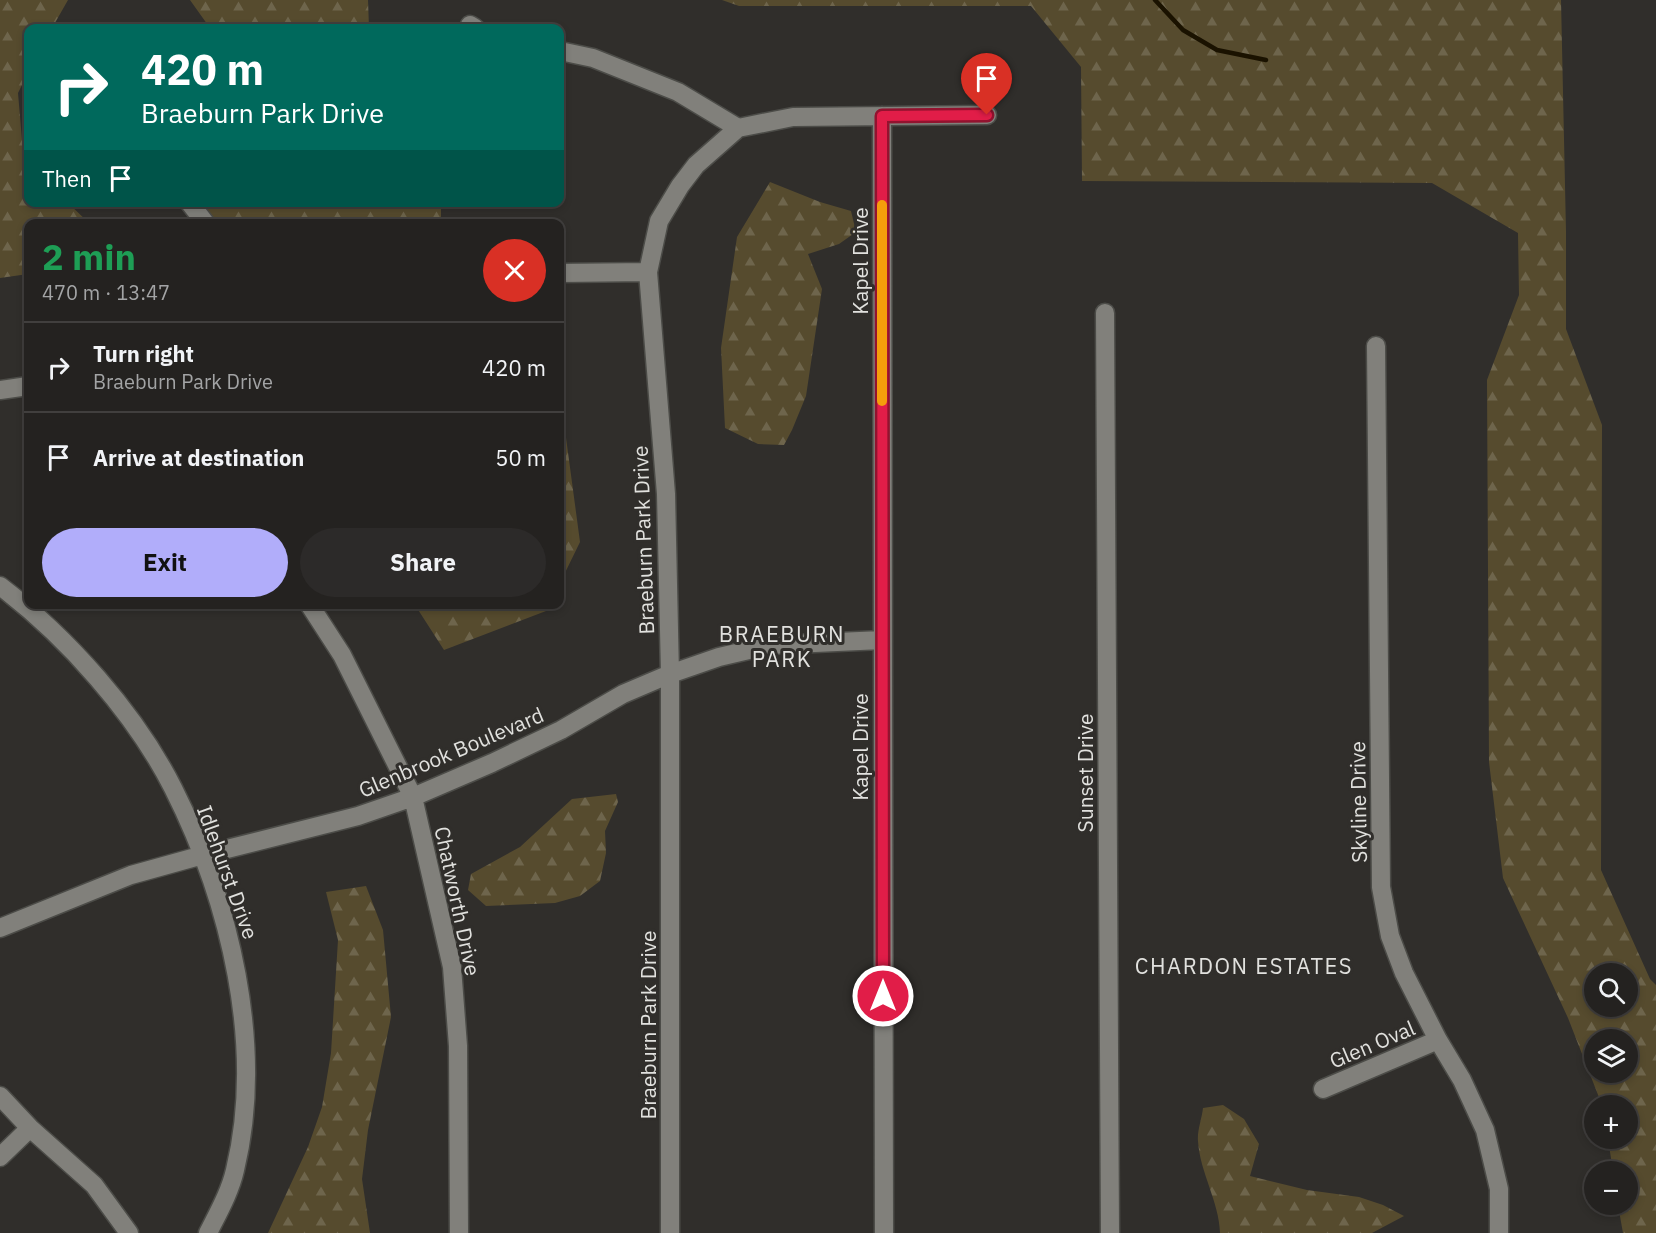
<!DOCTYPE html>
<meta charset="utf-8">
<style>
body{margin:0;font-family:"IBM Plex Sans",sans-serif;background:#2c2a29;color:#f1f3f6;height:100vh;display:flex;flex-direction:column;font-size:22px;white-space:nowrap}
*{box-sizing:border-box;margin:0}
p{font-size:20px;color:#a3a4a5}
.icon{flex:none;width:33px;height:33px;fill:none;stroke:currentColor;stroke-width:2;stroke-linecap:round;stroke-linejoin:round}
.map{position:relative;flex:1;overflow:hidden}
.side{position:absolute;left:24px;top:219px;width:540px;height:390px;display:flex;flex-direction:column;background:#242220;border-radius:12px;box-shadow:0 3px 9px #0003,0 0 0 2px #413f3e}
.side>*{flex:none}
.hud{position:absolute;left:24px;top:24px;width:540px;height:183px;border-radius:12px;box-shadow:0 3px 9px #0003,0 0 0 2px #413f3e;background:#00695c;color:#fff;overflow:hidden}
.fabs{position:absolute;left:1584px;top:963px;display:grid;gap:12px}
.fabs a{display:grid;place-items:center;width:54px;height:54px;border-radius:50%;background:#242220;box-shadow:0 3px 9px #0003,0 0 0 2px #413f3e;font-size:30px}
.pin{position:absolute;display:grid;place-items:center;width:51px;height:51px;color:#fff;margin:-62px -26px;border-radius:50% 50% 50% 0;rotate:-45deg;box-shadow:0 0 6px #0007}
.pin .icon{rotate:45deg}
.me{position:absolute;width:66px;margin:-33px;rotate:0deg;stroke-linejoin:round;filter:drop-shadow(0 0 4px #0008)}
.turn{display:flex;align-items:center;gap:21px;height:126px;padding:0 18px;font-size:27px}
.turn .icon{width:78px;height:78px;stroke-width:2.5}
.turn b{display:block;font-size:42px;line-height:51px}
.then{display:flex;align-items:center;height:57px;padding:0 18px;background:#0003;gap:12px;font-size:22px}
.round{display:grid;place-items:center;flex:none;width:63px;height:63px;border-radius:32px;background:#2c2a29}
.headline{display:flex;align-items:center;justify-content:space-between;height:102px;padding:0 18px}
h1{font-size:36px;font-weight:700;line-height:45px;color:#1e9e55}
.button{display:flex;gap:12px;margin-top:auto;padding:12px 18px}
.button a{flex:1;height:69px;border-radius:36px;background:#b1adfa;color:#111;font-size:24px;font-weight:700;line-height:69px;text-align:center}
.button a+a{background:#2c2a29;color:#f1f3f6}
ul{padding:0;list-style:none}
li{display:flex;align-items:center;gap:18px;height:90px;padding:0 18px;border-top:2px solid #413f3e}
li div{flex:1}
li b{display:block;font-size:22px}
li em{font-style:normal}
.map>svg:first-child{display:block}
</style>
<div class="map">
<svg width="1656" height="1233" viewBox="0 0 1656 1233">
<defs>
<pattern id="forest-firs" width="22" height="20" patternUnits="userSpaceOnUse" patternTransform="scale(1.5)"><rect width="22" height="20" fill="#564b2e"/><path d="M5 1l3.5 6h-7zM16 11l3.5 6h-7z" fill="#6e654c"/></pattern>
</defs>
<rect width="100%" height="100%" fill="#302e2b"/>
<path fill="url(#forest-firs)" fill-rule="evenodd" d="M0,0H68L52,28H28V73L18,93L22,140L28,150V202L68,203L89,223L28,224V274L0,278Z
M190,0H368L369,28H210Z
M722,0H1561L1566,232V329L1602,425L1601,870L1650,979L1656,985V1233H1623L1618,1205L1628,1204V1172L1613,1171L1608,1139L1628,1138V1106L1602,1105L1568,1018L1503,878L1489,762L1487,380L1519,295L1518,233L1432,183L1082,181L1081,67L1031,6H739ZM1594,974H1628V1006H1594ZM1594,1040H1628V1072H1594Z
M770,182L820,202L851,211L856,232L839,244L808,254L822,289L806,396L792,430L784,445L758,444L725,428L721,348L737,237Z
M189,203H441V223H206Z
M560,393L580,542L560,583Z
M415,605H549L546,611L444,650Z
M616,794L618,802L605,831L606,853L600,881L580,896L555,903L486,906L468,890L471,874L520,847L572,799Z
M366,886L383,930L391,1017L368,1130L362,1179L370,1233H268L308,1147L322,1107L331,1053L338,940L326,892Z
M1223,1105L1244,1119L1259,1144L1250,1176L1307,1190L1359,1197L1383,1205L1404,1216L1372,1233H1220C1219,1201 1200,1173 1198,1141C1197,1131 1202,1118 1203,1108Z"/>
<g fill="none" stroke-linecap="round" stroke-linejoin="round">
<path stroke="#1a1200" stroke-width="4.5" d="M1155,0L1183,30L1217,50L1266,60"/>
<g stroke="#4c4c48" stroke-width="21">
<path id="minor" d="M470,25L475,28
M560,51L593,58L678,92L738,128
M882,116L884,1233
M189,202L206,224
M560,273L648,272
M1105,313L1110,1233
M1376,346L1381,887L1390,936L1404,973L1438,1040L1462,1080L1485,1130L1499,1189V1233
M0,390L28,386
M0,586C67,637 135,713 173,788C230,901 265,1046 235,1170C230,1192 218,1213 208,1233
M309,604L342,655L413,797L452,967L458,1046L459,1233
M0,928L131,875L203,855L358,816L413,797L492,763L561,730L623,694L670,674L719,657L770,645L882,640
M1323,1089L1438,1040
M0,1096L30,1128L94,1185L129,1233
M0,1157L30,1128
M670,1233V674L666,494L648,272L659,221L680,186L696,165L738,128L793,117L987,115"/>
</g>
<use href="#minor" stroke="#81807b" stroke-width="18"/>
</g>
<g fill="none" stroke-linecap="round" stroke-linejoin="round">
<g stroke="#92132f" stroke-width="15">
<path id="route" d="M883,996L882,116L987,115"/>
</g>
<use href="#route" stroke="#e11d48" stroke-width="10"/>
<path stroke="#f59e0b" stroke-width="10" d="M882,401V205"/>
</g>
<g text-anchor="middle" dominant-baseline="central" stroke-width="6" stroke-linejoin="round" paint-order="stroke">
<g font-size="21" fill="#e1e1de" stroke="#302e2b">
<text transform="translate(860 261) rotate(-90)">Kapel Drive</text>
<text transform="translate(643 540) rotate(-92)">Braeburn Park Drive</text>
<text transform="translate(860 747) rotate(-90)">Kapel Drive</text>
<text transform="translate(451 752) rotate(-23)">Glenbrook Boulevard</text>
<text transform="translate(1085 773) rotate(-90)">Sunset Drive</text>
<text transform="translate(1358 802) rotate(-91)">Skyline Drive</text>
<text transform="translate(228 872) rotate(70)">Idlehurst Drive</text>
<text transform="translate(458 901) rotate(78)">Chatworth Drive</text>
<text transform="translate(648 1025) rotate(-90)">Braeburn Park Drive</text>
<text transform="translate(1372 1044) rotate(-23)">Glen Oval</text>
</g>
<g font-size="22" letter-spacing="1.5" fill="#e1e1de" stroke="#302e2b">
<text x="782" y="633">BRAEBURN<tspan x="782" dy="25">PARK</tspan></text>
<text x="1244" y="965">CHARDON ESTATES</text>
</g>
</g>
</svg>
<div class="fabs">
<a><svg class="icon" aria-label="search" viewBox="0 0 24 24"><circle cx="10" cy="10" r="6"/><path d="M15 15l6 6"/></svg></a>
<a><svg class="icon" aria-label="layers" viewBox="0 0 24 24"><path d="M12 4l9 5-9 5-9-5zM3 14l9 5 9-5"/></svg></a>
<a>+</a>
<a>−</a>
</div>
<div class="pin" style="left:987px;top:115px;background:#d93025"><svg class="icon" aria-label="arrive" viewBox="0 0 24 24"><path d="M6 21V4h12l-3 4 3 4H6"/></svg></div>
<svg class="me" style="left:883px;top:996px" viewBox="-20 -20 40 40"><circle r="17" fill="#e11d48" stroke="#fff" stroke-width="3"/><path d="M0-11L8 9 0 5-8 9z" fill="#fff"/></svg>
<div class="hud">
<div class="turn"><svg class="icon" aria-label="right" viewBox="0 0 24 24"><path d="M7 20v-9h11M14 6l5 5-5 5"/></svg><div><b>420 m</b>Braeburn Park Drive</div></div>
<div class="then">Then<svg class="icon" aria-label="arrive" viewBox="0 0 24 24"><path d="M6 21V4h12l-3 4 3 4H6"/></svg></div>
</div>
<section class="side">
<div class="headline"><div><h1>2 min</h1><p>470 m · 13:47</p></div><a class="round" style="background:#d93025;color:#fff"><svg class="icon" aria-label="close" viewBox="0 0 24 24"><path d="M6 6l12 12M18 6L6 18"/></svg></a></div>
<ul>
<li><svg class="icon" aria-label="right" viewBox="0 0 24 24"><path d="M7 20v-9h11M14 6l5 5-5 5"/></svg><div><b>Turn right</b><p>Braeburn Park Drive</p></div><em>420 m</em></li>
<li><svg class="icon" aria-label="arrive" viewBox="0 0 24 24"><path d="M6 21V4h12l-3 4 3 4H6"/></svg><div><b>Arrive at destination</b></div><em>50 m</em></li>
</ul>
<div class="button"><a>Exit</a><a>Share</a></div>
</section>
</div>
